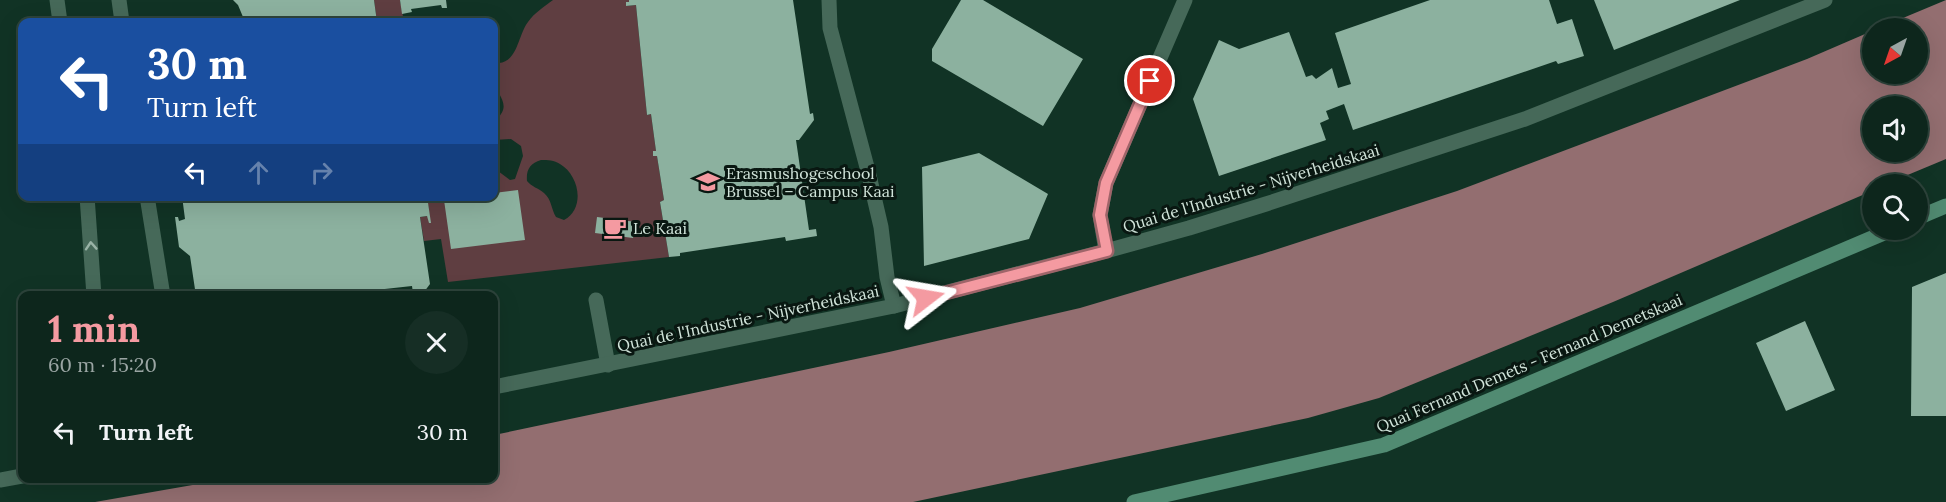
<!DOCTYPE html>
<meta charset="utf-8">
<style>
body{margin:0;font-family:Lora,serif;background:#162e25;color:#f1f3f6;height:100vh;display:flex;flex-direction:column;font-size:22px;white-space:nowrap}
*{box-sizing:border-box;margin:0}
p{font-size:20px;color:#9aa5a3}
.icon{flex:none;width:33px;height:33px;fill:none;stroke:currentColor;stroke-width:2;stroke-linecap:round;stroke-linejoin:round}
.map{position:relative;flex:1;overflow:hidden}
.side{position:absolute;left:18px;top:291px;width:480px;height:192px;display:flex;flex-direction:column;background:#0d261c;border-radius:12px;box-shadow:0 6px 24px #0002,0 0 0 2px #2d433b}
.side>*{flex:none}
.top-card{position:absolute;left:18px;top:18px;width:480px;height:183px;border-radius:12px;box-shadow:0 6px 24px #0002,0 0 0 2px #2d433b;background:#1a4fa0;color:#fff;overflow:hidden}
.needle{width:39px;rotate:220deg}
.tools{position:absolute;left:1862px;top:18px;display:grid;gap:12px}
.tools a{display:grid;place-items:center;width:66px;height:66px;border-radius:50%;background:#0d261c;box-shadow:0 6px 24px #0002,0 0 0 2px #2d433b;font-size:30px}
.pin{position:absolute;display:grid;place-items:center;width:51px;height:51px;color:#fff;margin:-26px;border:3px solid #fff;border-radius:50%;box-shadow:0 2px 6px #0007}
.me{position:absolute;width:66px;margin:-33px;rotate:76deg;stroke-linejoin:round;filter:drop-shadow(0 0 4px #0008)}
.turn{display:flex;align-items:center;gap:21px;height:126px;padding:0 30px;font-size:27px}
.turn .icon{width:78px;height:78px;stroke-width:2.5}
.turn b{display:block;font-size:42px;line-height:51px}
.lanes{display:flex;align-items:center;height:57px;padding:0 30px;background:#0003;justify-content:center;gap:30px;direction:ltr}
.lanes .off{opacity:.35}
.round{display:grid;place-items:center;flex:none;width:63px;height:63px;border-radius:32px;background:#162e25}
.head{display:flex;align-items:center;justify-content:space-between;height:102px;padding:0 30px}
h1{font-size:36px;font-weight:700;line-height:45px;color:#f49aa1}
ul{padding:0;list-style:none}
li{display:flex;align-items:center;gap:18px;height:78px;padding:0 30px}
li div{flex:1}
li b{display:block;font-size:22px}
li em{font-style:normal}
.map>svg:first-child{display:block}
</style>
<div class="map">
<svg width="1946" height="502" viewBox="0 0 1946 502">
<rect width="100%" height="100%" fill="#113325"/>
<path fill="#5f3e41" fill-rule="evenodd" d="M374,0H400L404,22H377Z
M553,0H629V2H626V6L636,5L647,115L651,114L656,151H653V156H657L664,200L660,202L669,257L448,282L441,239L424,241L420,217L427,216L430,220L427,197L494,196V168L510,180L515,179L523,156L521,146L511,139L494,140V121C514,106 497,96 494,81C492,75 494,67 494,61L499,63C518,61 518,35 528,22C534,13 545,6 553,0ZM541,160C548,160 554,160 560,164C579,175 586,208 564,220L556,217C551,209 552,200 544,193C538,188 532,187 527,181C526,170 530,163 541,160Z"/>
<path fill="#936e70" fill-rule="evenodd" d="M1946,0V159L1886,184H1872V191L1613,302L1379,398L1308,418L913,502H95L227,479L494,478V435L889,352L1080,308L1262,254L1457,191L1807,59L1872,31V74H1917V28H1879ZM1872,106H1917V152H1872Z"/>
<path fill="#8cb19f" d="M233,0H374L377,22H242L241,17H243L238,5Z
M400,0H446L447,8H442L441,5L411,9L412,12L402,14Z
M629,0H793L810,114L813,113L814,120L799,140H796L809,230L816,229L817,236L786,241L785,237L680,253V256L669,257L660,202L664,200L657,156H653V151H656L651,114L647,115L636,5L626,6V2H629Z
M961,0H983L1083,59L1043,126L932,61V49Z
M1430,0H1549L1557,24L1572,19L1584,56L1558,64L1556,61L1353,130L1344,104L1326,111L1329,119L1320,123L1326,140L1219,176L1193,99L1219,40L1239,49L1289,32L1306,77L1312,75L1316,79L1332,68L1338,88L1351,84L1335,33Z
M1594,0H1740L1614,50Z
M979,153L1048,194L1029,239L924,266L922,167Z
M518,190L525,240L451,249L444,200L467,196H494V193Z
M182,196H427L431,223H429L427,216L420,217L430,284L424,292L413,293L412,286L321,296H196L190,256L179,247L175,217H178L179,221L185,219Z
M597,217L636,222L633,238L595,233Z
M1946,273V416H1911L1912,287Z
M1805,321L1835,390L1786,411L1756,343Z"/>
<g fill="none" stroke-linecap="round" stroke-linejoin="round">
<path stroke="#466959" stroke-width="15" d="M57,0L60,22
M119,0L122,22
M829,0L830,28L868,171L881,227L887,277L894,306
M87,196L94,296
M147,196L163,296
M596,300L608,365"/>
<path stroke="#466959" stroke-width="15" d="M1106,251L1100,215L1106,183L1185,0
M494,387L894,306L1106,251L1189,228L1266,204L1525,119L1825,0
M0,480L22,476"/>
<path stroke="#518b72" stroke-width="15" d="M1917,218L1946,206
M1134,502L1384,445L1891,230"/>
</g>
<defs><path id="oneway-chevron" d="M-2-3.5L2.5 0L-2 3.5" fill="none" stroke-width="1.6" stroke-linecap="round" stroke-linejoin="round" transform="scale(1.5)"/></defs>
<use stroke="#99b3a6" href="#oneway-chevron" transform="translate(91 246) rotate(-94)"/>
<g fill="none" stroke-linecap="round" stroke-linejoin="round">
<g stroke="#9f6469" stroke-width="15">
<path id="route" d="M926,298L1107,251L1100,215L1106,183L1150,81"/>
</g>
<use href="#route" stroke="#f49aa1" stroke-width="10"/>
</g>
<defs>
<g id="university-bare" transform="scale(1.8)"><path d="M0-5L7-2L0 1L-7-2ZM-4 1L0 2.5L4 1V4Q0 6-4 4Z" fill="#f49aa1" stroke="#091711" stroke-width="2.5" paint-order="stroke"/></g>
<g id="cafe-bare" transform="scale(1.8)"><path d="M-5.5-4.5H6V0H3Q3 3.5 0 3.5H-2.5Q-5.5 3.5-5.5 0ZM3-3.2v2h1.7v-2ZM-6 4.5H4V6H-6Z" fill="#f49aa1" stroke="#091711" stroke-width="2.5" paint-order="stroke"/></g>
</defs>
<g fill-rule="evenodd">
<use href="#university-bare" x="708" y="182"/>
<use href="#cafe-bare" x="615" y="228"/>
</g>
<g text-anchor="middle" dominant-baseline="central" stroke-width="6" stroke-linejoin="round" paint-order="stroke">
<g font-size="16" fill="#d1e4da" stroke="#091711" text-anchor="start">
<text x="726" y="173">Erasmushogeschool<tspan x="726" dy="18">Brussel – Campus Kaai</tspan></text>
<text x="633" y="228">Le Kaai</text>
</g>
<g font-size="16" fill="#d1e4da" stroke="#091711">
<text transform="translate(1251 188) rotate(-17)">Quai de l'Industrie - Nijverheidskaai</text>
<text transform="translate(748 318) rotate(-12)">Quai de l'Industrie - Nijverheidskaai</text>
<text transform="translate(1529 363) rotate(-23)">Quai Fernand Demets - Fernand Demetskaai</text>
</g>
</g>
</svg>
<div class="tools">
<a><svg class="needle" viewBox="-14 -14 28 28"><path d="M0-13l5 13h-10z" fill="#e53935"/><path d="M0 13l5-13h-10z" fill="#9aa5a3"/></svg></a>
<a><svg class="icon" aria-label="sound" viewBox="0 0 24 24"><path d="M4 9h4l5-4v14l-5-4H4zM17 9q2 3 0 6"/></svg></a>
<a><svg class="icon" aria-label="search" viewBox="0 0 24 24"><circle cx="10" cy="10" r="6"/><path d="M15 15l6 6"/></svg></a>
</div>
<div class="pin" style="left:1150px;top:81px;background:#d93025"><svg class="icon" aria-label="arrive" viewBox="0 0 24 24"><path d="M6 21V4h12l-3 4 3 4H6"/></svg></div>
<svg class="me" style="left:926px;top:298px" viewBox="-20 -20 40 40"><path d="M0-17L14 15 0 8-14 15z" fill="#f49aa1" stroke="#fff" stroke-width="4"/></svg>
<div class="top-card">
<div class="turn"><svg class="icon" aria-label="left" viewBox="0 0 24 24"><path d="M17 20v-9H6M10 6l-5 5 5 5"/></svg><div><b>30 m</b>Turn left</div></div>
<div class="lanes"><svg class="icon" aria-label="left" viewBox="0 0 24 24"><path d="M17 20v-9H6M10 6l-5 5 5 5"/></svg><svg class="icon off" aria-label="ahead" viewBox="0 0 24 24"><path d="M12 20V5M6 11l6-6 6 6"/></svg><svg class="icon off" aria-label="right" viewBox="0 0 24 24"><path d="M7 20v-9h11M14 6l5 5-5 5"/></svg></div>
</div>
<section class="side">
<div class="head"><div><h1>1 min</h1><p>60 m · 15:20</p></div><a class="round"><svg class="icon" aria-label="close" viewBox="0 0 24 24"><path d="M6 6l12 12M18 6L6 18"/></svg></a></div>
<ul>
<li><svg class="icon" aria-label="left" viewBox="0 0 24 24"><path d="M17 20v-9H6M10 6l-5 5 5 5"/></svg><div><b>Turn left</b></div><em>30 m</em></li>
</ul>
</section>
</div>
